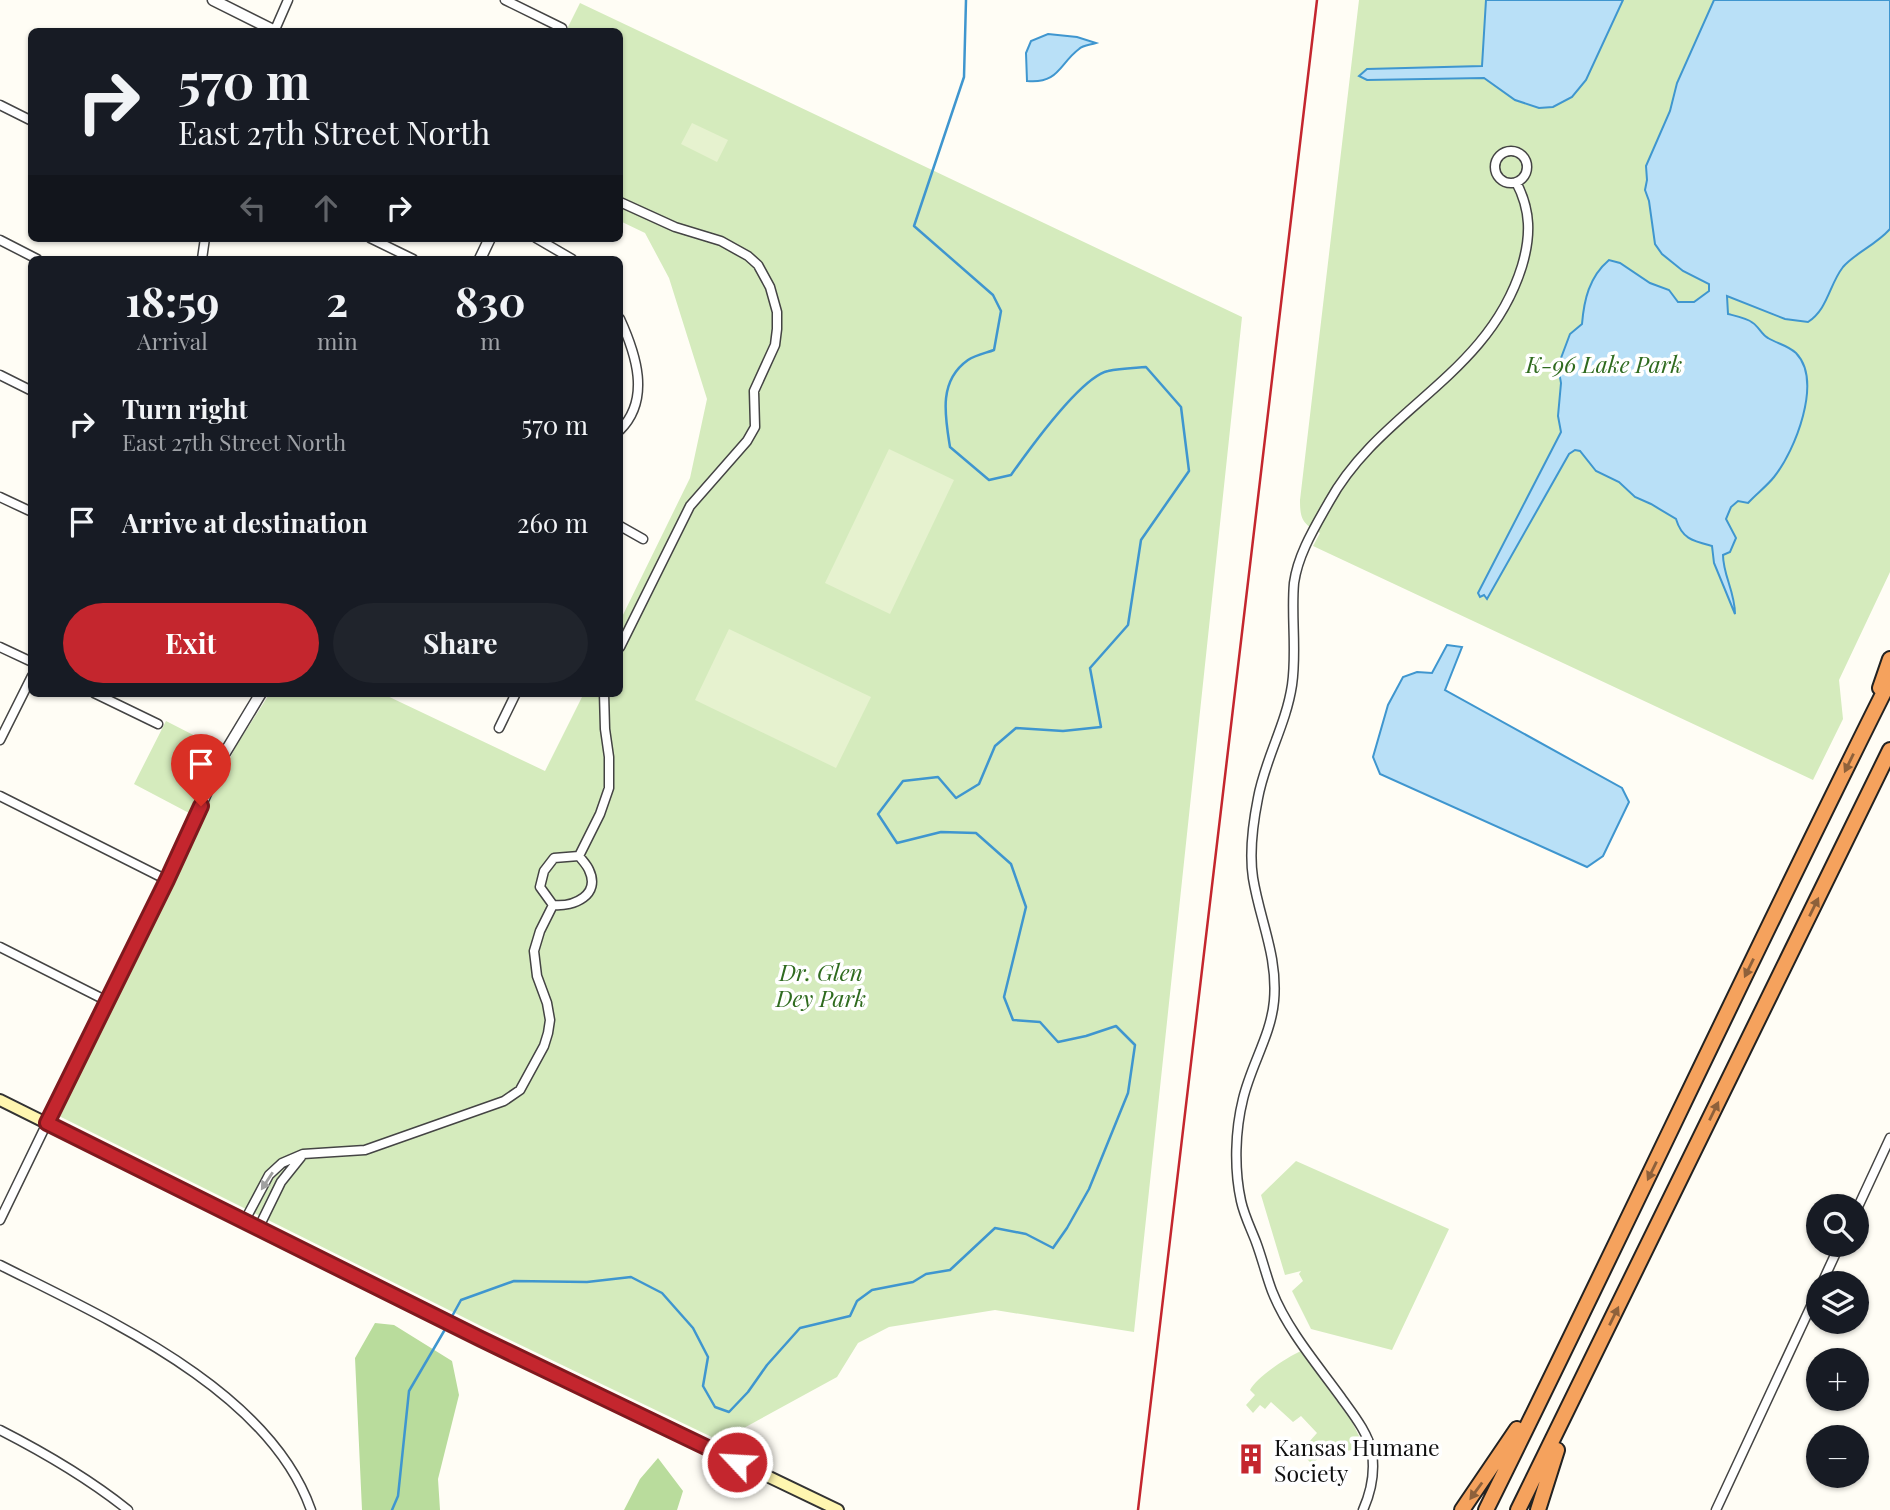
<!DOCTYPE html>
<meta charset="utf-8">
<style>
body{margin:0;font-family:"Playfair Display",serif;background:#20242c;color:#f1f3f6;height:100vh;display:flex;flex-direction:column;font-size:26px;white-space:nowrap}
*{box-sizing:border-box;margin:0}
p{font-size:23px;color:#9ea1a6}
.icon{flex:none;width:38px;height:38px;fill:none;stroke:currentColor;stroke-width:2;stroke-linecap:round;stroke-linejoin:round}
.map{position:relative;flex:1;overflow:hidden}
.sheet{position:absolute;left:28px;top:256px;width:595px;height:441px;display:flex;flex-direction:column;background:#171b24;border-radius:10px;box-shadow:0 2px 5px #0004}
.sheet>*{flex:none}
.top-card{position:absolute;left:28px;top:28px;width:595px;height:214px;border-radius:10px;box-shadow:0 2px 5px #0004;background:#171b24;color:#f1f3f6;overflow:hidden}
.fabs{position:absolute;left:1806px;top:1194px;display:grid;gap:14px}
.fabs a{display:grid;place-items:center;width:63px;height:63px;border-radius:50%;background:#171b24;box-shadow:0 2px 5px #0004;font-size:35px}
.pin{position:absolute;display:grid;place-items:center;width:60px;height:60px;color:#fff;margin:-72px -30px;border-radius:50% 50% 50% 0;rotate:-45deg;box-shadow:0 0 7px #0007}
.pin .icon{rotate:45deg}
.me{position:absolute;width:77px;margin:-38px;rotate:295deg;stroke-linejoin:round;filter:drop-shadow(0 0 5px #0008)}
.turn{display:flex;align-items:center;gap:24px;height:147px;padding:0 35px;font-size:32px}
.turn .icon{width:91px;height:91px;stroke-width:2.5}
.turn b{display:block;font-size:49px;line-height:60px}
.lanes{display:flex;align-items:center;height:66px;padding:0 35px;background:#0003;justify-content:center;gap:35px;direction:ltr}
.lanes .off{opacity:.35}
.eta{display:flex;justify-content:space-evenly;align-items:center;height:119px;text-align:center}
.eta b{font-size:42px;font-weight:700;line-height:49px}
.action{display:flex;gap:14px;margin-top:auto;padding:14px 35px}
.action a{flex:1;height:80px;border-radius:42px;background:#c4262e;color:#fff;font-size:28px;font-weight:700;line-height:80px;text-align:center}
.action a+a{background:#20242c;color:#f1f3f6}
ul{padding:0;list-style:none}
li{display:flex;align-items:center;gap:21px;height:98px;padding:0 35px}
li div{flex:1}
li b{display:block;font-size:26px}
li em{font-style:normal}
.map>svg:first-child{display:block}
</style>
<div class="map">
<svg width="1890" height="1510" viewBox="0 0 1890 1510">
<rect width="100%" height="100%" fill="#fffdf5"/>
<path fill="#d5ebbd" d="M1359,0H1890V572L1839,680L1843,719L1813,780L1313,546L1320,533C1302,524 1300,518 1300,500Z
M580,3L1242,317L1134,1332L995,1310L889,1327L858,1343L837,1377L720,1441L481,1326L59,1116L236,746L270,693H381L545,771L584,693H620V621L690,478L707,399L669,278L645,233L620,221V32L566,31Z
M166,721L211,744L207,755L212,764L189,813L134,784Z
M1296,1161L1449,1229L1392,1350L1311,1329L1292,1291L1303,1281L1299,1274L1301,1271L1285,1275L1261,1195Z
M1301,1351L1352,1422L1364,1446C1355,1451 1344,1449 1336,1457L1329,1448L1312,1464L1300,1452L1317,1433L1301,1416L1293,1422L1271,1402L1265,1409L1260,1405L1253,1413L1246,1405L1255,1395L1250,1390C1257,1377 1287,1357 1301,1351Z"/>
<path fill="#b9dc9c" d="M375,1323L394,1325L452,1361L459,1395L438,1479L440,1510H362L355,1358Z
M658,1458L683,1491L677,1510H624L640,1479Z"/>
<path fill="#e6f2cf" d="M692,123L728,140L717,162L681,144Z
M889,449L954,480L890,614L825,583Z
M729,629L871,697L836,768L695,700Z"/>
<path fill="#b9e0f7" stroke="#3f96cf" stroke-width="2" d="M1486,0H1623L1586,80L1572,97L1553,107L1539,108L1515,100L1484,78L1367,80L1359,76L1367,69L1482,66Z
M1714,0H1890V229C1876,245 1855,253 1843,267C1829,285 1828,309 1808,322L1785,319L1727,296L1728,314C1736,316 1747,318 1753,323C1759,327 1762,335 1768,338C1778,344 1787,345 1796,353C1823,381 1795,451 1774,477C1767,486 1756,494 1748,503L1738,501L1731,507L1726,519L1736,538L1730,552L1723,555C1723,575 1735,592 1735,614L1714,563L1712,546C1693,541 1682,539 1676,519L1651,504L1635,497L1619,482L1596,471L1580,451L1575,450L1569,454L1487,599L1484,595L1480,597L1478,593L1561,432L1558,416L1561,383L1558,366L1570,334L1582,324C1584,300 1589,277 1609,260L1620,263L1650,283L1669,290L1678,302H1694L1709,291V284L1683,271L1662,254L1655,244L1649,201L1645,190L1647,180L1646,166L1670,111L1677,83Z
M1048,34L1077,37L1096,43C1090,45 1083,45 1079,49C1059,64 1059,84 1027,81L1026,53L1031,41Z
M1447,645L1462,647L1445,690L1622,788L1629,802L1603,856L1587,867L1380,774L1373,757L1388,705L1403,677L1417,672L1432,673Z"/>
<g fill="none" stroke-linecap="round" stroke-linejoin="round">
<path stroke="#3f96cf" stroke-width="2.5" d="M450,1320L461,1300L514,1281L587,1282L631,1277L662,1293L693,1328L708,1357L703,1386L715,1407L729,1412L748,1392L767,1365L800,1328L850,1316L857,1301L872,1290L913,1282L926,1274L950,1270L995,1228L1026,1234L1053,1248L1067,1228L1089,1189L1128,1093L1135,1045L1116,1026L1086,1036L1058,1042L1040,1022L1013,1020L1004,997L1026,907L1011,864L976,833L941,832L897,843L878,814L903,781L938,777L956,798L979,784L995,746L1016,728L1063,731L1101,727L1090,668L1128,625L1141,540L1189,471L1181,407L1146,367C1134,368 1120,368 1108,371C1081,377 1028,451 1011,475L989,480L950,447C945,416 938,381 968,360C975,355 986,353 994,350L1001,311L993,295L914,226L964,77L966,0
M392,1510L398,1496L409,1391L447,1326"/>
<g stroke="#444" stroke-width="11">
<path id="minor" d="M505,0L562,28
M274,32L288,0
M0,105L32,121
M1495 167a16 16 0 1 1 32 0a16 16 0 1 1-32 0Z
M620,202L675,227L721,241L748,256L758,265L770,287L777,312V329L775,345L754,391L755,427L747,441L690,506L620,647
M370,238L413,259
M536,238L572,259
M0,240L37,259
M202,259L205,238
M620,319C636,354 651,399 620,430
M0,375L32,391
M0,497L32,512
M620,526L643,539
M0,647L32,662
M94,693L158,724
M499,728L516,693
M0,740L32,676
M0,796L167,880
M579,856L600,814L609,788V757L605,729L604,693
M579,856C582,860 587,865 589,870C601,895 574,907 553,905L540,887L544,871L554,858Z
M0,947L107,1001
M1857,1209L1890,1138
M0,1220L47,1123
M244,1222L269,1175L282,1163L303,1154L365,1150L504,1101L520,1090L544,1046L548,1033L550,1020L547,1003L537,976L534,951L540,931L553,905
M258,1229L281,1182L301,1157
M0,1265C107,1319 269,1390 311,1510
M1822,1283L1840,1244
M0,1430C45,1453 88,1478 128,1510
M1363,1510C1371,1492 1375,1473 1372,1453C1368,1432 1352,1413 1340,1396C1316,1363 1287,1329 1272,1291C1266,1275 1262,1258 1256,1242C1251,1229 1244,1215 1241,1201C1234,1169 1235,1131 1243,1099C1251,1065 1271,1035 1274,1001C1278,956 1260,921 1253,878C1249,852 1253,823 1258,798C1265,759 1286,725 1292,685C1297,651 1291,617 1294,583C1298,554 1315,527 1329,502C1380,409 1488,376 1522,266C1531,236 1531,210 1516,182
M1716,1510L1818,1291"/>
</g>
<g stroke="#444" stroke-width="13">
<path id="tertiary" d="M213,0L277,32
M480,259L490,238
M47,1123L167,880L223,756L261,693"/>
</g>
<g stroke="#333" stroke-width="14">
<path id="secondary" d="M0,1100L481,1339L838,1510"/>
</g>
<g stroke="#222" stroke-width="18">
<path id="motorway" d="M1880,688L1890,659
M1462,1510L1517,1429
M1486,1510C1623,1234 1752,955 1890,680
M1518,1510L1890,750
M1538,1510L1557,1450"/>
</g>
<use href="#minor" stroke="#fff" stroke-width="8"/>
<use href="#tertiary" stroke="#fff" stroke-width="10"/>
<use href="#secondary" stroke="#fff6b0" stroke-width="10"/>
<use href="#motorway" stroke="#f5a25d" stroke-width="14"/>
<path stroke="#c4262e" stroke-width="2.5" d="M1138,1510L1317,0"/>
</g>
<defs><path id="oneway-solid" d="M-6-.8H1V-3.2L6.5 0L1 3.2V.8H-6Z" transform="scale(1.75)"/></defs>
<g fill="#8e613b">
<use href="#oneway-solid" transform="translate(1849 763) rotate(116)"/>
<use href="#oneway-solid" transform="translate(1814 907) rotate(-64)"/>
<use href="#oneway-solid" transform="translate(1749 968) rotate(116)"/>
<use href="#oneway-solid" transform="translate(1714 1111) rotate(-64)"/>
<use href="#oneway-solid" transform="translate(1652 1171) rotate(116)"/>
<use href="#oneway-solid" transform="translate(1614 1316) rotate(-64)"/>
<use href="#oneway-solid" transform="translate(1476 1491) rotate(126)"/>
</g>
<use fill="#a0a0a0" href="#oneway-solid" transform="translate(267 1181) rotate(123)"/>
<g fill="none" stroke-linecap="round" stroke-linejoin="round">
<g stroke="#7f191e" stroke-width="18">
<path id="route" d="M201,806L167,880L47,1123L481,1339L737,1462"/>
</g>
<use href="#route" stroke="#c4262e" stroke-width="12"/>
</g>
<defs>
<g id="building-bare" transform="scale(2.415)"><path d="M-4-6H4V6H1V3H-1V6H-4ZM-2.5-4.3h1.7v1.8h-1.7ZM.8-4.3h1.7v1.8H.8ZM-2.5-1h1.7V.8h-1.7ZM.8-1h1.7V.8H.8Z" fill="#c4262e" stroke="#fff" stroke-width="2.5" paint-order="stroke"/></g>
</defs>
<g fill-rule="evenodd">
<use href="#building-bare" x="1251" y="1459"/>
</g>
<g text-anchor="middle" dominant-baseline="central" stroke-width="7" stroke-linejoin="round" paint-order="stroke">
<g font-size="23" font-style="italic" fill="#2f6b1f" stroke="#fff">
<text x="1604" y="363">K-96 Lake Park</text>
<text x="821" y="971">Dr. Glen<tspan x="821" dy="26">Dey Park</tspan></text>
</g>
<g font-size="23" fill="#111" stroke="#fff" text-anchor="start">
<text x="1274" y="1446">Kansas Humane<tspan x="1274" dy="26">Society</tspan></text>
</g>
</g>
</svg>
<div class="fabs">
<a><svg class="icon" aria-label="search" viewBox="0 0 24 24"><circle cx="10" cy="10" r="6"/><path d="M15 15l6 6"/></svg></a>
<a><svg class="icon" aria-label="layers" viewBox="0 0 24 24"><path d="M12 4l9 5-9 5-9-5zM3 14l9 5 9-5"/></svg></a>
<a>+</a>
<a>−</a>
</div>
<div class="pin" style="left:201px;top:806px;background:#d93025"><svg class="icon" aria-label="arrive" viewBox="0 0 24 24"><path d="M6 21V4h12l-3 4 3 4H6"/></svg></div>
<svg class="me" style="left:737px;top:1462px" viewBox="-20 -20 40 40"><circle r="17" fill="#c4262e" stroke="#fff" stroke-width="3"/><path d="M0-11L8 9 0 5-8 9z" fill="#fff"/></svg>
<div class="top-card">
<div class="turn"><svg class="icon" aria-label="right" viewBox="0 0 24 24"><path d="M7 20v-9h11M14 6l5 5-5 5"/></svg><div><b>570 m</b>East 27th Street North</div></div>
<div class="lanes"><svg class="icon off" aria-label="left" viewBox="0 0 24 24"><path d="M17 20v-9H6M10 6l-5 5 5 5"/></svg><svg class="icon off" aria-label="ahead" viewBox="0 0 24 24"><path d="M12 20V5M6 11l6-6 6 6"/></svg><svg class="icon" aria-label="right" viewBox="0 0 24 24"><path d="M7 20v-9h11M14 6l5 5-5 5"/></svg></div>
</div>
<section class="sheet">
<div class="eta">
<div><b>18:59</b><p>Arrival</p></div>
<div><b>2</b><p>min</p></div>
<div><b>830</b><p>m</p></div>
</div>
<ul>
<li><svg class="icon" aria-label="right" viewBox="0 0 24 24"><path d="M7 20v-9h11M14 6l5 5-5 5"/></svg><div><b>Turn right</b><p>East 27th Street North</p></div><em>570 m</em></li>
<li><svg class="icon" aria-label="arrive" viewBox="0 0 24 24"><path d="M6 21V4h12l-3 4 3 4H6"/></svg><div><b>Arrive at destination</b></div><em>260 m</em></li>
</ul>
<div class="action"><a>Exit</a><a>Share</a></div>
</section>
</div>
